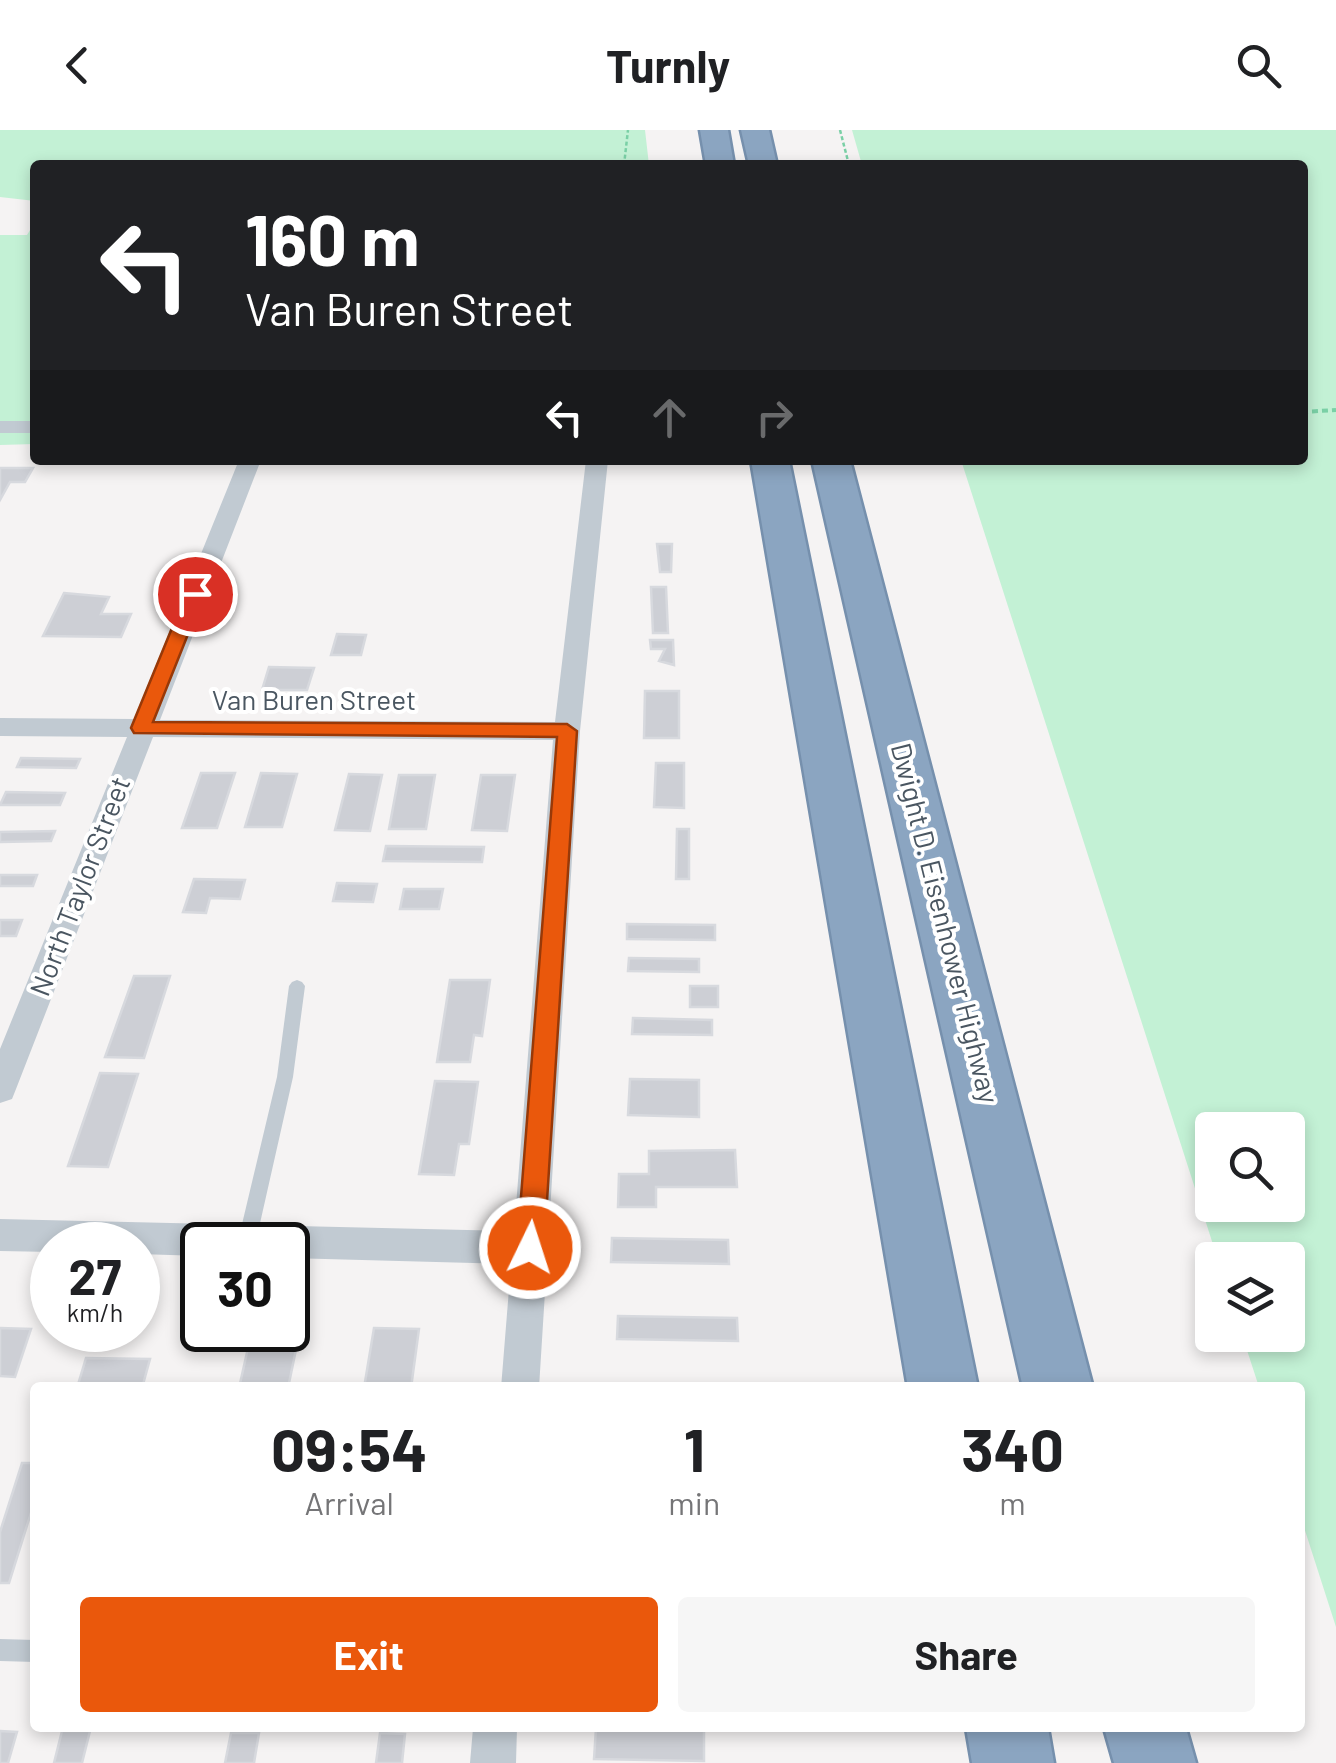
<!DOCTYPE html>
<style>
body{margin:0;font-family:Barlow,sans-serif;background:#f6f6f6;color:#202124;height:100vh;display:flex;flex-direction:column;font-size:38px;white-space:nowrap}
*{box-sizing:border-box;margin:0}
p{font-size:32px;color:#757577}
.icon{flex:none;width:55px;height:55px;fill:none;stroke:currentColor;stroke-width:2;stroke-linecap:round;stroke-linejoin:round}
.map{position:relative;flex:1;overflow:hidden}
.side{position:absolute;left:30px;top:1252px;width:1275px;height:350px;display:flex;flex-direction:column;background:#fff;border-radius:10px;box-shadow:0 5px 15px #0003}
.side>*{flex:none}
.hud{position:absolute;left:30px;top:30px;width:1278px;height:305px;border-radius:10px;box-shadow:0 5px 15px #0003;background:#202124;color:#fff;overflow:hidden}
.fabs{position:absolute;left:1195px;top:982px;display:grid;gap:20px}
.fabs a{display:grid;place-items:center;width:110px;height:110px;border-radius:10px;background:#fff;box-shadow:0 5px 15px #0003;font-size:50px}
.speed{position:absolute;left:30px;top:1092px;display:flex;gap:20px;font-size:50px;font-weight:700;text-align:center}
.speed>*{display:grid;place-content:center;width:130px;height:130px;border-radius:50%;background:#fff;box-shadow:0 5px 15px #0003;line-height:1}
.speed small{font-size:25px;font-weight:400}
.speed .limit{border:5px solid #111;border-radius:15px;background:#fff;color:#111}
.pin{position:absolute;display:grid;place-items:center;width:85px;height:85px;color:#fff;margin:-42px;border:5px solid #fff;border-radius:50%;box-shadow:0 2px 10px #0007}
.me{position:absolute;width:110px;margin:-55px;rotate:4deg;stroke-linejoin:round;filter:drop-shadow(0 0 8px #0008)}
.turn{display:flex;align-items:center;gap:35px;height:210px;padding:0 50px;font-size:45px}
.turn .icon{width:130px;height:130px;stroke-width:2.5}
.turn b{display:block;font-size:70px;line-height:85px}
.lanes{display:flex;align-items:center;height:95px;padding:0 50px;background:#0003;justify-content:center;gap:50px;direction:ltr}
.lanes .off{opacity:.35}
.eta{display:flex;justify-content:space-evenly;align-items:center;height:170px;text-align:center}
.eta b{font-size:60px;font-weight:700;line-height:70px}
.primary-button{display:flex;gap:20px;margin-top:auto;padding:20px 50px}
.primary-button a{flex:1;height:115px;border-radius:10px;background:#ea580c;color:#fff;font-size:40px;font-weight:700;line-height:115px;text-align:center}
.primary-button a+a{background:#f6f6f6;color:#202124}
header{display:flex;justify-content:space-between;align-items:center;height:130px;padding:0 50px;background:#fff;font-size:45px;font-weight:700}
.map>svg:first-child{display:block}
</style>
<header><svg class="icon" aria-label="back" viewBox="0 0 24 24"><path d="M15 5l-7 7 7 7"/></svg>Turnly<svg class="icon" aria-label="search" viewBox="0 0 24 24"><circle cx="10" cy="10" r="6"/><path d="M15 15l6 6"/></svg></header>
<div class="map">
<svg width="1336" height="1633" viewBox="0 0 1336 1633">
<rect width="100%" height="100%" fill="#f5f3f3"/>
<path fill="#c3f1d5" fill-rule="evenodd" d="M0,0H645L649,35H35V71L0,67Z
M852,0H1336V1497L1300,1385V1258L1259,1257L1242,1205H1288V1130H1218L961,330H1302V35H862ZM1288,1000V1075H1212V1000Z
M35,92V314L0,315V105H27Z"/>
<path fill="#cdcfd5" stroke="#d7d9de" stroke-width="2.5" d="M0,338H33L25,352H10L0,370Z
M657,414H672L671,442H660Z
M651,457H666L668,503H653Z
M64,463L109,467L101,484H131L121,507L43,506Z
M337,504L366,505L361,525H331Z
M650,510H673L674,535L659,531L665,519H651Z
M269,537L314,538L307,560H262Z
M645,561H679V608H644Z
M21,628L80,629L76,638L17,637Z
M656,633H684V678L654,677Z
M201,643H235L217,698H182Z
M261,643L297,644L282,697H245Z
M349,644L382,645L370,701L335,700Z
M399,645H435L426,699H389Z
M481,645H515L507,701L472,700Z
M6,662L65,663L60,675H0Z
M677,699H689V749H676Z
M55,701L51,711L0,712V702Z
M386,716L484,717L482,732L383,731Z
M0,745H37L33,756H0Z
M194,749L245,750L240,769L210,768L206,783L183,782Z
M337,753L377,754L373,772L333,771Z
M404,759H443L439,779H400Z
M0,790H22L16,806H0Z
M627,794L715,795V810L627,809Z
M629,828L699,829V842L628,841Z
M134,846H170L144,928L105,927Z
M450,850H490L482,906L474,905L470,932H437Z
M690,856H718V877H690Z
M633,888L712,890V905L632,904Z
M100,943L138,944L108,1037L68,1036Z
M630,949L699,950V987L628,985Z
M435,951L478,952L469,1014H459L454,1045L419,1044Z
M735,1020L737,1057H656V1077H618L619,1044H649V1021Z
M612,1108L728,1110L729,1134L611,1132Z
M618,1186L737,1188L738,1211L617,1209Z
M0,1198L31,1199L15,1247L0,1246Z
M374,1198L419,1199L411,1258H364Z
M250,1209L298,1210L288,1258H239Z
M86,1228L150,1229L142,1258H77Z
M22,1333H35V1370L9,1453H0V1402Z
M596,1598H704V1631L594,1629Z
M0,1601L17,1602L8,1633H0Z
M62,1601H90L82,1633H54Z
M231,1603H259L254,1633H225Z
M380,1603L405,1604L402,1633H376Z"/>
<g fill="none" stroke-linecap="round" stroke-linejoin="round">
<g stroke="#7690ad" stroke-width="5">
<path id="motorway" d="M700,0H728L734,35H706Z
M741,0H769L777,35H749Z
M751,330H789L978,1258H908Z
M812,330H850L1093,1258H1023Z
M966,1598H1048L1054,1633H972Z
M1104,1598H1186L1196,1633H1114Z"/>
</g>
<path stroke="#7ad0a6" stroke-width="2.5" stroke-dasharray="4 2.5" stroke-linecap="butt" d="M840,0L849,35
M624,35L628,0"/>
<path stroke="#7ad0a6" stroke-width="4" stroke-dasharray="6 4" stroke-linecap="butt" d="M1302,282L1336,280"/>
<path fill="#c1cad2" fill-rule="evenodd" d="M297,850L302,852L305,856L293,947L256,1111L254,1115H240L238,1111L277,947L289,856L292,852Z
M0,1509L35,1510V1532L0,1531Z"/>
<path fill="#c1cad2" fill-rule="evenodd" d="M0,291H35V303H0Z
M239,330H261L160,590L555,592L586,330H608L580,601L539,1258H501L511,1134L288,1128V1115H202V1126L138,1124V1115H52V1122L0,1121V1089L514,1101L553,610L153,607L16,959L12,969L0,973V919L127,607L0,606V588L134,589Z
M473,1598H517L516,1633H470Z"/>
<use href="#motorway" fill="#8ba5c1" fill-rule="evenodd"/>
</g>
<path fill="#ea580c" stroke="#983908" stroke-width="2.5" d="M195,459L204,464L153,592L567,594L577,601L544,1118L540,1126L530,1130L521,1126L517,1118L557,607L134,603L131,598L186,464Z"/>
<g text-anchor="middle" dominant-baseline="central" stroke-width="8" stroke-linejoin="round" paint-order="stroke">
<g font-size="28" fill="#4a5661" stroke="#fff">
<text x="314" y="569">Van Buren Street</text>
<text transform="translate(79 756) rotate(-69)">North Taylor Street</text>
<text transform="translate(946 793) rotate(76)">Dwight D. Eisenhower Highway</text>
</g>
</g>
</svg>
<div class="fabs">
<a><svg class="icon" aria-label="search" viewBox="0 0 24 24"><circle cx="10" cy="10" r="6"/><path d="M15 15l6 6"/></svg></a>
<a><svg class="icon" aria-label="layers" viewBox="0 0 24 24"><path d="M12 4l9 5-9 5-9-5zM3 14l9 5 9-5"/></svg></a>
</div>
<div class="speed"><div>27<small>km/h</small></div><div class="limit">30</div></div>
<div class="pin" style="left:195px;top:464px;background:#d93025"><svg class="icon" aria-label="arrive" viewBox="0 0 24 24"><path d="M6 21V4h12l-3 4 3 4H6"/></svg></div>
<svg class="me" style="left:530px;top:1118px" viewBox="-20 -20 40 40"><circle r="17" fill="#ea580c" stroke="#fff" stroke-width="3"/><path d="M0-11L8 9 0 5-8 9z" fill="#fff"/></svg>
<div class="hud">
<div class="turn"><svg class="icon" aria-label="left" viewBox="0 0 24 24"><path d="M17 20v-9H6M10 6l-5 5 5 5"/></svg><div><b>160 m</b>Van Buren Street</div></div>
<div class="lanes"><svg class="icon" aria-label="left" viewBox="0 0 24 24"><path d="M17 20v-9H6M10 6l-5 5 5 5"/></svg><svg class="icon off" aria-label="ahead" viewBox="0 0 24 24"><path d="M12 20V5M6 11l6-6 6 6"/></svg><svg class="icon off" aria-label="right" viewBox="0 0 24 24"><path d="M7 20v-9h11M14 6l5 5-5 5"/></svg></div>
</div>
<section class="side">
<div class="eta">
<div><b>09:54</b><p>Arrival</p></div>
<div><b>1</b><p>min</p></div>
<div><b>340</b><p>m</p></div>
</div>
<div class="primary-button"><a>Exit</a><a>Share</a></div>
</section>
</div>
